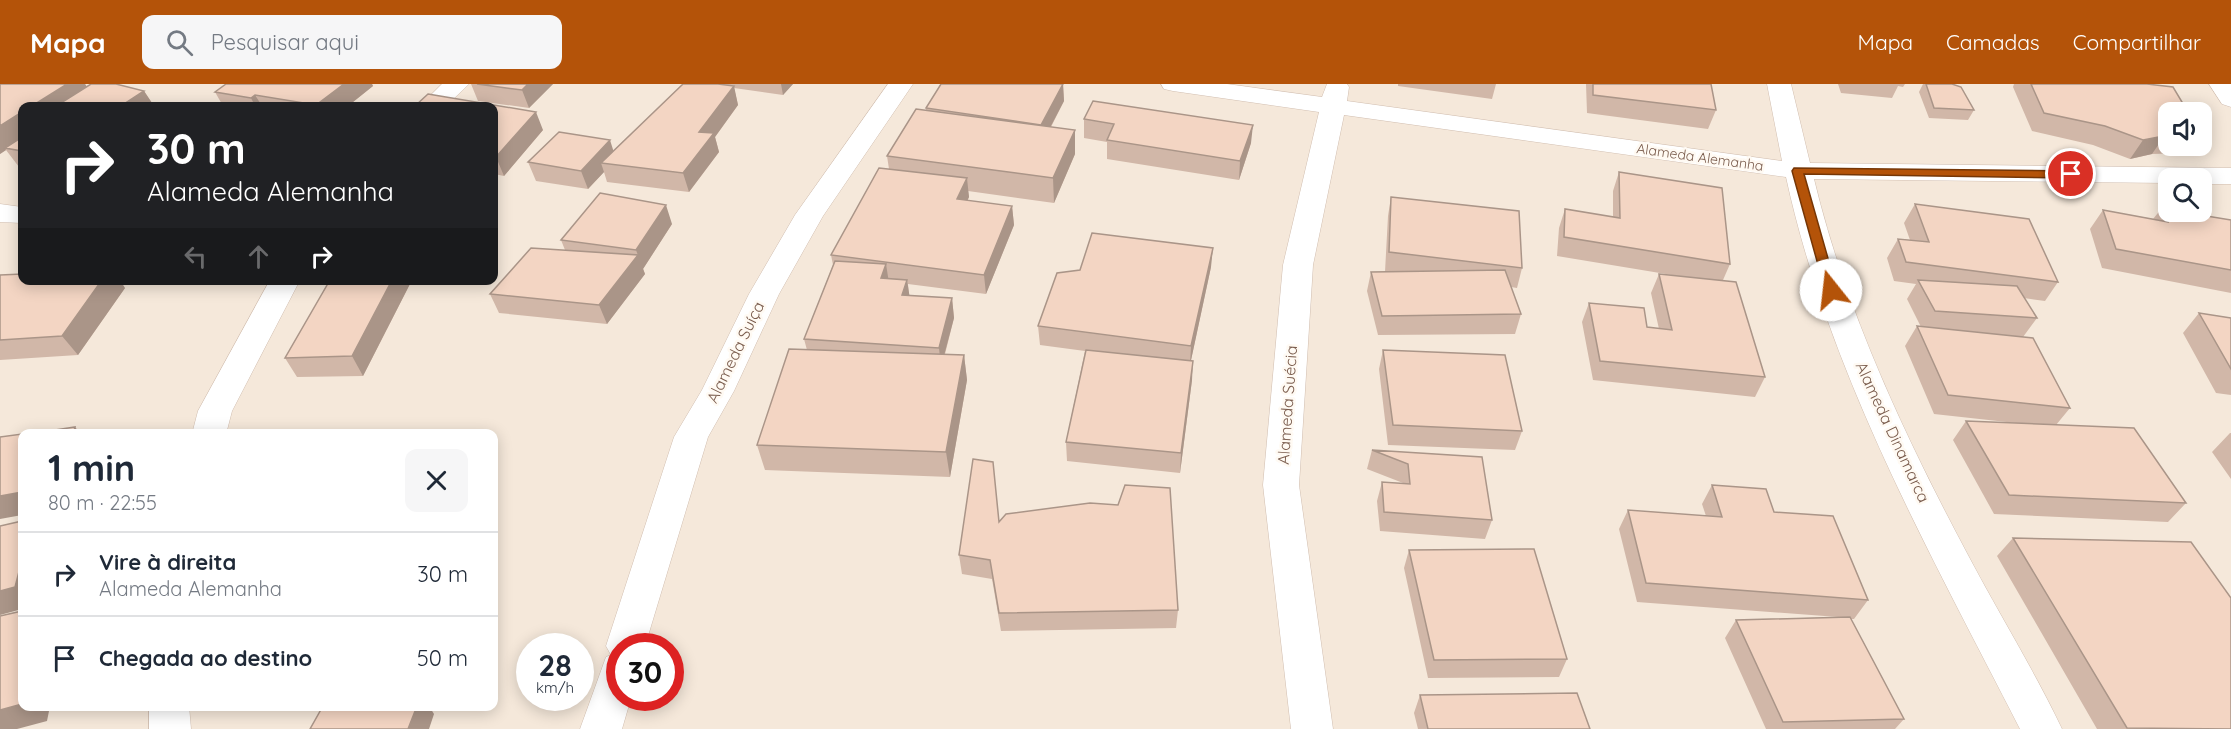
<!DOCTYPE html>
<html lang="pt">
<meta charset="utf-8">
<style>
body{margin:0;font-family:Quicksand,sans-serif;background:#f6f6f7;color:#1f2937;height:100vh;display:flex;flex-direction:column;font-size:22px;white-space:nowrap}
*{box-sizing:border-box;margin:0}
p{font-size:20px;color:#747a83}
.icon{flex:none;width:33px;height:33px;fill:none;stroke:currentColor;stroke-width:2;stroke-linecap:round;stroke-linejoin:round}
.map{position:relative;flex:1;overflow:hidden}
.side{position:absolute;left:18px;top:345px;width:480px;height:282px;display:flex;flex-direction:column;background:#fff;border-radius:12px;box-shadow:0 3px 15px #0003}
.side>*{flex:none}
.banner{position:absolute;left:18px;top:18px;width:480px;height:183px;border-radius:12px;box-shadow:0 3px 15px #0003;background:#202124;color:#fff;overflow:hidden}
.controls{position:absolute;left:2158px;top:18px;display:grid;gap:12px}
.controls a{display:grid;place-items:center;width:54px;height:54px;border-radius:12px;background:#fff;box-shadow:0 3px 15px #0003;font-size:30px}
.speed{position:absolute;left:516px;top:549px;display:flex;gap:12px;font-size:30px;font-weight:700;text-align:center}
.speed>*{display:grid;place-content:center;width:78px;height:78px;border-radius:50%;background:#fff;box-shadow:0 3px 15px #0003;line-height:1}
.speed small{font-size:15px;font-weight:400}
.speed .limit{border:9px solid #d22;background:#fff;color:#111}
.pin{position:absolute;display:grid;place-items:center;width:51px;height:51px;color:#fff;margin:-26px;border:3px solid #fff;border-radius:50%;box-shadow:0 2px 6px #0007}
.me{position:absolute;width:66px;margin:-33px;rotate:344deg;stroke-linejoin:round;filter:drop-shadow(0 0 4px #0008)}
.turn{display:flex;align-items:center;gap:21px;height:126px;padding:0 30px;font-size:27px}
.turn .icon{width:78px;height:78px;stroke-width:2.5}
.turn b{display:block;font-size:42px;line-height:51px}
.lanes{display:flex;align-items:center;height:57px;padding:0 30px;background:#0003;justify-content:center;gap:30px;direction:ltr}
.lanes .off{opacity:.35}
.round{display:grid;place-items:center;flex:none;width:63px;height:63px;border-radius:12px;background:#f6f6f7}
.summary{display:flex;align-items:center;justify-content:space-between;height:102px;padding:0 30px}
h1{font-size:36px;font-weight:800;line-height:45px}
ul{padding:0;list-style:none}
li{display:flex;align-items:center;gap:18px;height:84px;padding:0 30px;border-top:2px solid #e0e1e3}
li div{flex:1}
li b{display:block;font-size:22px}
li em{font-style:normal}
header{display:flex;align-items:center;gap:36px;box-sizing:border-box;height:84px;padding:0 30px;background:#b45309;color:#fff}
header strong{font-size:28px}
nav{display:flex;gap:33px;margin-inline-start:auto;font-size:21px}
.search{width:420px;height:54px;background:#f6f6f7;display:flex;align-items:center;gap:15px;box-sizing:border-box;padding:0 21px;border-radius:12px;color:#747a83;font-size:22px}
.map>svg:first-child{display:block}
</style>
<header>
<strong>Mapa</strong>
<div class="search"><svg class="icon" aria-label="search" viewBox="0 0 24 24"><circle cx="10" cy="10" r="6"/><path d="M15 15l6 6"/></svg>Pesquisar aqui</div>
<nav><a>Mapa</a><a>Camadas</a><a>Compartilhar</a></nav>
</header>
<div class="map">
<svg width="2231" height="645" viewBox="0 0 2231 645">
<rect width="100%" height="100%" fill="#fdf6ec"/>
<path fill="#f5e8da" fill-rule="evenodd" d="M0,0H2231V645H0ZM22,22H494V196H22ZM2169,28H2202V62H2169ZM2169,94H2202V128H2169ZM22,350H494V622H22ZM530,562H580V614H530ZM620,562H670V614H620Z"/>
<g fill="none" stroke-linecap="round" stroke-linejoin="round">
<g stroke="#d1beb0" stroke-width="1">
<path id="minor" d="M442,0H469L446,22H420Z
M888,0H913L823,132L779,210L734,307L708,353L645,562H620V614H631L622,645H580L606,573L611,571L606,562L674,353L702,306L749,210L795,131Z
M1161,0H1227L1322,13L1327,0H1347L1349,3L1347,17L1782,77L1767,0H1791L1810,79L2231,84V100H2202V94H2169V99L1814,95C1846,228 1905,353 1969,473C1999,530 2034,586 2062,645H2020C1929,467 1829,290 1786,93L1344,31L1313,181L1299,401L1333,645H1291L1263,401L1283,181L1319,28L1173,7L1164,5Z
M2209,0H2231V23L2222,20Z
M0,120L22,123V139L0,138Z
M270,196H300L232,327L226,350H192L198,327Z
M149,622H189L191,645H149Z"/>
</g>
<use href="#minor" fill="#fff" fill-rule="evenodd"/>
</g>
<path fill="#d1b7a8" d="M0,0H85L87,3L144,7L154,22H22V83H19L6,66L0,70Z
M226,0H372L373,2L348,22H223L215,8Z
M471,0H553L529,24L478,17Z
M683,0H793L783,11L734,4L738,21L715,53L719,68L689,108L607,98L604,88L588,105L536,97L528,78L613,67Z
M941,0H1063L1064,17L1051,43L1075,46V70L1054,119L968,107L969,113L967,117L1012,122L1014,141L986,210L908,200L909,212L952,214L954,234L945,270L964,271L967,296L950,393L765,386L757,361L807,266L804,255L833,181L831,171L889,85L887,72L926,26V24Z
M1398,0H1496L1492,15L1398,2Z
M1586,0H1711L1716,26L1708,45L1587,29Z
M1838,0H1905L1903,3L1898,2L1892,14L1841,9Z
M1923,0H1952L1974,26L1968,36L1929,34L1919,8Z
M2014,0H2152L2169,28V62H2192L2186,69L2152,70L2130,75L2093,61L2032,47L2013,3Z
M494,22L543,46L504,92L494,90Z
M1084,35L1251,59L1239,96L1107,75V58L1084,54Z
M1619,88L1730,180L1723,196L1765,293L1755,313L1593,296L1582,238L1589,219L1647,243L1659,245L1651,209L1659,190L1672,191L1557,172L1559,144L1565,125L1613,133V107Z
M1391,113L1522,184L1517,204L1511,203L1521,230L1515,250L1378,251L1367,207L1371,188H1385L1388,132Z
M1915,120L2058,198L2045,217L2024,214L2037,234L2023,253L2070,324L2056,341L2186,419L2168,438L1994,430L1953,356L1966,337L2025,340L1934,330L1905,262L1917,242L1921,243L1907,215L1916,200L1894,197L1887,174L1898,155L1910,156L1904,139Z
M2162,124L2231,136V209L2102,184L2090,145L2103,126L2153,135Z
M672,140L643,185L645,190L607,240L499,229L490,210L565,166L561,156Z
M1211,183L1191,276L1192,296L1180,389L1067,377L1066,358L1085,267L1040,261L1038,242Z
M0,191L125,204L78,271L0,276Z
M330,196H412L363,292L297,293L285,274Z
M2199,229L2231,234V311L2216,309L2183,249Z
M1383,266L1522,347L1515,366L1388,361L1379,285Z
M2230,349H2231V395L2212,368Z
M1372,366L1482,373L1492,436L1485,455L1380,447L1377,417L1382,398L1403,399L1367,385Z
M1712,401L1774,428L1868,516L1854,535H1851L1904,635L1895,645H1766L1725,554L1736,536L1838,533L1637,518L1619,445L1628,426L1706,432L1702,420Z
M999,438L1178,526L1176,544L1001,547L992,495L962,490L959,471Z
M2013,454L2231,645H2097L1997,472Z
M1409,466L1567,575L1559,593L1428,594L1404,484Z
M1420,611L1590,645H1418L1414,629Z"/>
<path fill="#aa9588" d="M67,0H85L92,10L73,22H32Z
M344,0H372L373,2L348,22H317L316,21Z
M528,0H553L529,24L522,6Z
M781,0H793L783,11Z
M1063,0L1064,17L1042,59L1041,41Z
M734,2L738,21L715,53L719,68L689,108L683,89L699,48Z
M144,7L154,22H121Z
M255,11L262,22H255L251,14Z
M22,28V47L19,46L22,51V56L5,64L6,66L0,70V42Z
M536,28L543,46L504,92L496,73Z
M1253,41L1251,59L1239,96L1240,77Z
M1075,46V70L1054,119L1053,94Z
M2165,51L2152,70L2130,75L2143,56Z
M610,56L616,75L601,79L604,88L588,105L581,87Z
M967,94L969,113L959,134L957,115Z
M666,121L672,140L643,185L636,166Z
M1012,122L1014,141L986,210L984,191Z
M1213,164L1211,183L1190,281L1191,262Z
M638,171L645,190L607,240L599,221Z
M886,180L889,199L881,194Z
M102,196H120L125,204L78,271L62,252Z
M392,196H412L363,292L352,272Z
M907,196L910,215L902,211Z
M952,214L954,234L941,283L939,264Z
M964,271L967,296L950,393L946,368Z
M1193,277L1192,296L1180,389L1181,369Z
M75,343L81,350H73Z
M22,408V431L0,435V412Z
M22,476V525L0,531V507Z
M22,620V622H50L47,637L17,645H0V626Z
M417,622H429L434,630L429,645H408Z"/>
<path fill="#f3d5c3" stroke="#aa9588" stroke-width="1.5" d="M0,0H67L32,22H22V28L0,42Z
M91,0H116L144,7L121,22H56Z
M226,0H344L316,21L255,11L251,14L215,8Z
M477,0H528L522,6Z
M683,0H718L734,2L699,48L714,49L683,89L601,79Z
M941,0H1063L1041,41L926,24Z
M1593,0H1711L1716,26L1593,11Z
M1926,0H1952L1961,3L1974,26L1934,24Z
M2031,0H2147L2173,3L2188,28H2169V51L2143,56L2105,42L2044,29Z
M428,10L536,28L496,73H494V22H415Z
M1093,17L1253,41L1240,77L1107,56L1114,40L1084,35Z
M916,25L1075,46L1053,94L887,72Z
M559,48L610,56L581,87L528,78Z
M22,53V67L5,64Z
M879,84L967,94L957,115L1012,122L984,191L831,171Z
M1619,88L1722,104L1730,180L1564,153L1565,125L1620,134Z
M600,109L666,121L636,166L561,156Z
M1391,113L1519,127L1522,184L1389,168Z
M1915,120L2029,135L2058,198L1906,178L1898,155L1929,158Z
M2162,124L2169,125V128H2182L2231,136V186L2116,165L2103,126L2168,138Z
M1092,149L1213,164L1191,262L1038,242L1057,189L1080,186Z
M531,164L638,171L599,221L490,210Z
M835,177L886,180L881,194L907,196L902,211L952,214L939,264L804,255Z
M1505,186L1521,230L1382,232L1371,188Z
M22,190V196H102L62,252L0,256V191Z
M1659,190L1736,198L1765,293L1600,277L1589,219L1644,224L1647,243L1672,246Z
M330,196H392L352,272L285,274Z
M1918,196L2017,202L2037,234L1935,227Z
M2199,229L2231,234V285Z
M1917,242L2033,254L2070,324L1948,311Z
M789,265L964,271L946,368L757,361Z
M1086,266L1193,277L1181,369L1066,358Z
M1383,266L1505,271L1522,347L1393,341Z
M1966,337L2134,344L2186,419L2009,411Z
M75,343L73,350H29Z
M22,350V408L0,412V353Z
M1372,366L1482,373L1492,436L1384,428L1382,398L1410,400L1408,380Z
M973,375L993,378L999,438L1006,430L1090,419L1118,421L1125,401L1170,404L1178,526L999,529L990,476L959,471Z
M1712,401L1766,405L1774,428L1833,432L1868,516L1646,499L1628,426L1722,433Z
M22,437V476L15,503L0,507V442Z
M2013,454L2191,458L2231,514V645L2127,644Z
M1534,465L1567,575L1434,576L1409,466Z
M22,527V620L0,626V532Z
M1850,533L1904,635L1783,638L1736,536Z
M1577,609L1590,645H1428L1420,611Z
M323,622H417L408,645H310Z"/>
<path fill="#b45309" stroke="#753606" stroke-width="1.5" d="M1794,84L2071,87L2077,90L2071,94L1804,90L1837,206L1831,210L1825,206L1792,87Z"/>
<g text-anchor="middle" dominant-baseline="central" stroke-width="5" stroke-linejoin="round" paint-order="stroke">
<g font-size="14" fill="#7a5c4d" stroke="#fffaf3">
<text transform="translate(1700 73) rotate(8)">Alameda Alemanha</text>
</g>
<g font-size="16" fill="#7a5c4d" stroke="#fffaf3">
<text transform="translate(735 268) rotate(-64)">Alameda Suíça</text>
<text transform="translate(1287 321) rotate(-86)">Alameda Suécia</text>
<text transform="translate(1893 348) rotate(65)">Alameda Dinamarca</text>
</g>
</g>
</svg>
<div class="controls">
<a><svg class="icon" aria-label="sound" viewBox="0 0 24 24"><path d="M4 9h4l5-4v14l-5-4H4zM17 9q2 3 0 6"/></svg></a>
<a><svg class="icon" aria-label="search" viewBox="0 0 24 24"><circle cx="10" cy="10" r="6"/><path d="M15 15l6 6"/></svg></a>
</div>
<div class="speed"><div>28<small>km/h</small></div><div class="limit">30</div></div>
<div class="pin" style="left:2071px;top:90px;background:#d93025"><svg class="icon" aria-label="arrive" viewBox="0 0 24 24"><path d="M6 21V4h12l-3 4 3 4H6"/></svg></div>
<svg class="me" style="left:1831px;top:206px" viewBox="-20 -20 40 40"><circle r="19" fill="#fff"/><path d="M0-13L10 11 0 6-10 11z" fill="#b45309"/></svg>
<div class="banner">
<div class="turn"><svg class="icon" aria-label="right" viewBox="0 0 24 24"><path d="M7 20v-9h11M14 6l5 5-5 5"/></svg><div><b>30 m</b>Alameda Alemanha</div></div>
<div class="lanes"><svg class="icon off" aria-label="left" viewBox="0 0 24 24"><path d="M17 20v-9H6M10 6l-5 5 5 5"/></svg><svg class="icon off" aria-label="ahead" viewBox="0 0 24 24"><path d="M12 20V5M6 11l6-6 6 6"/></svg><svg class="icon" aria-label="right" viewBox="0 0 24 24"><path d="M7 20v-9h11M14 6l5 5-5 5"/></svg></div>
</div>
<section class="side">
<div class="summary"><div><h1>1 min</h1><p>80 m · 22:55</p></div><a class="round"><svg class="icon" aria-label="close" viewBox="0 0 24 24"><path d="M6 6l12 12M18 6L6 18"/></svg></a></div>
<ul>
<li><svg class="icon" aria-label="right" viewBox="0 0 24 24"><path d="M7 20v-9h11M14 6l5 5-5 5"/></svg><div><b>Vire à direita</b><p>Alameda Alemanha</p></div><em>30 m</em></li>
<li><svg class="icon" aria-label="arrive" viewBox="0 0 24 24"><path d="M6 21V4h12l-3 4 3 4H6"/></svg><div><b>Chegada ao destino</b></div><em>50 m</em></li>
</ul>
</section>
</div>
